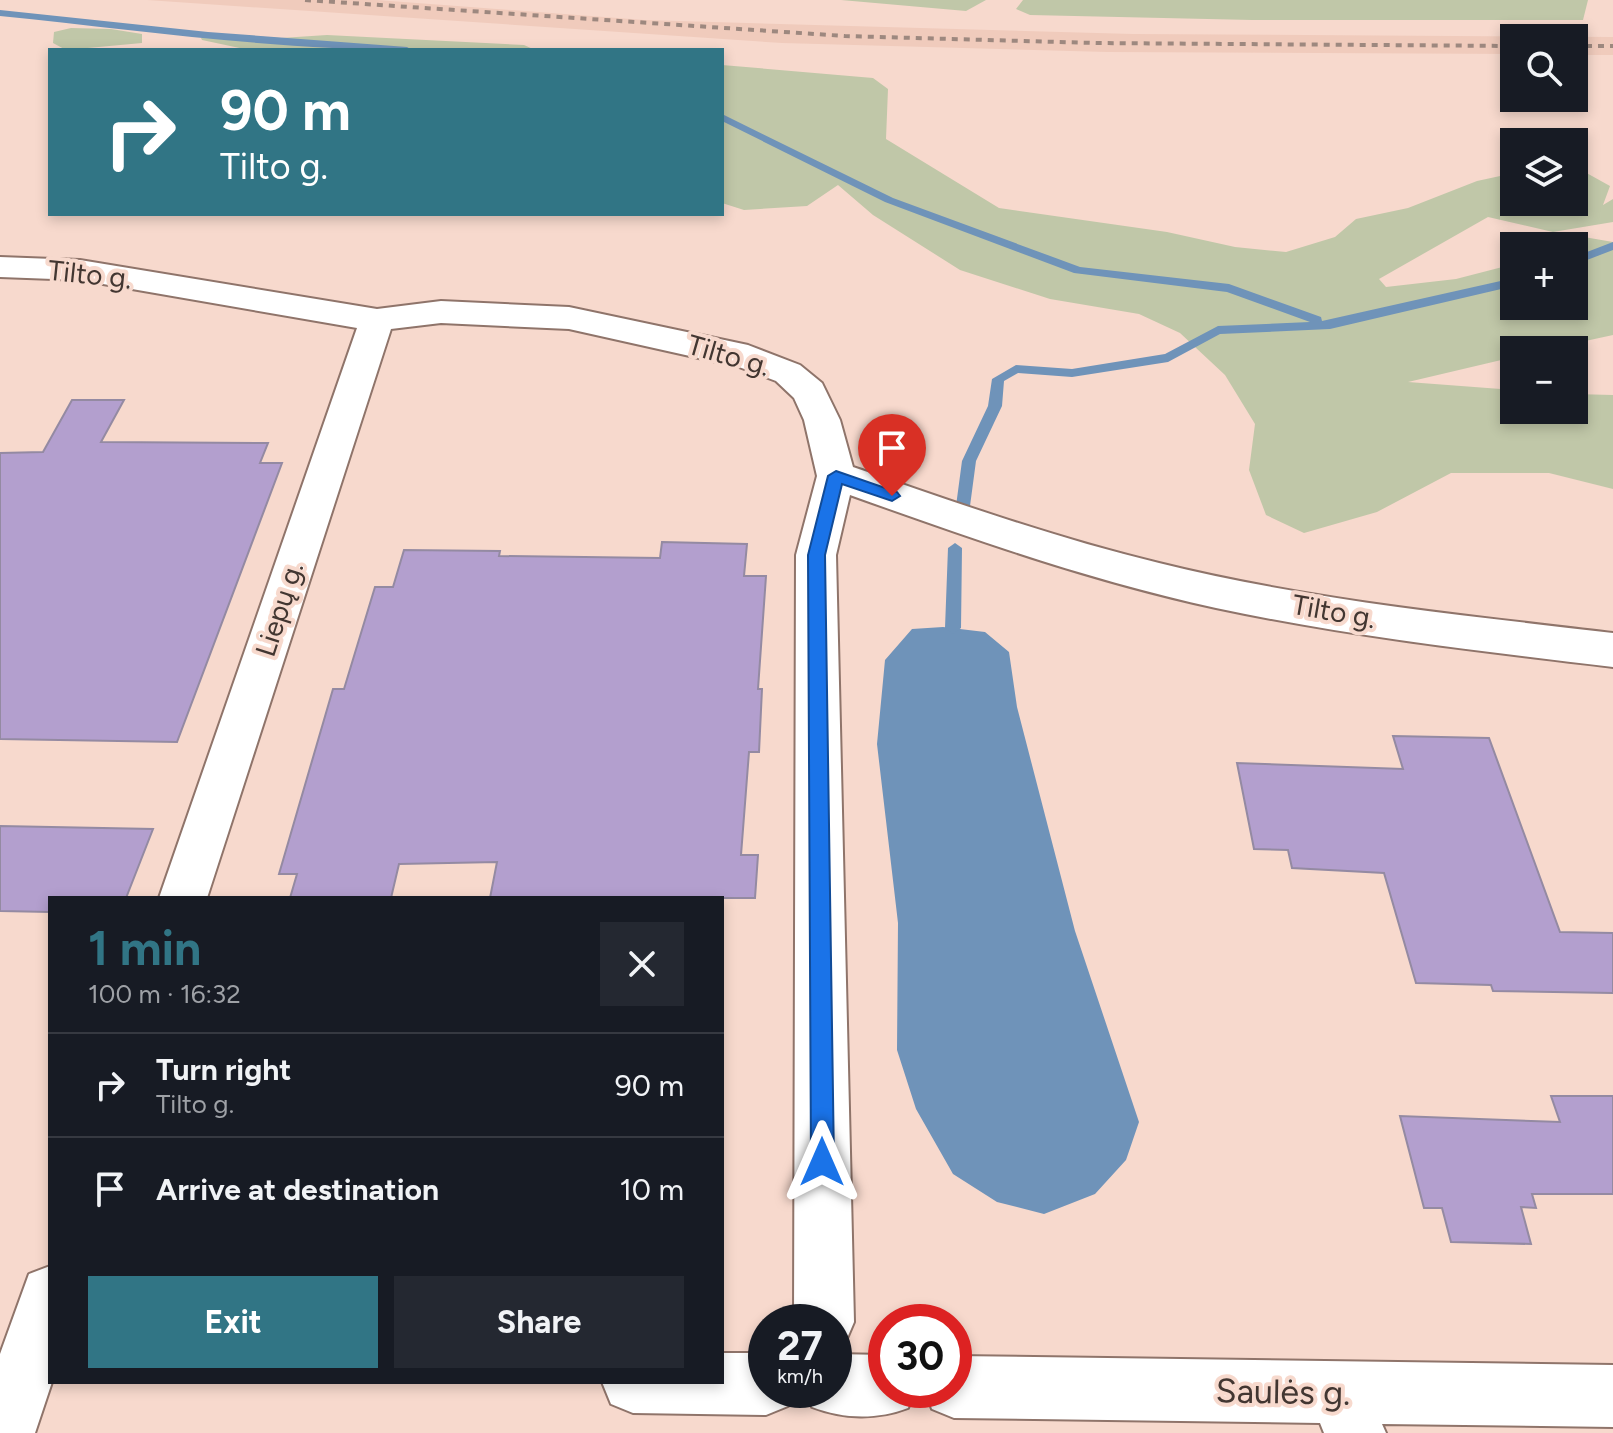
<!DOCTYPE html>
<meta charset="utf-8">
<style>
body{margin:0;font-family:Figtree,sans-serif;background:#242831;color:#f1f3f6;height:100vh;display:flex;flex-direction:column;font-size:30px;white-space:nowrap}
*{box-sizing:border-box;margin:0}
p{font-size:26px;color:#9ea1a6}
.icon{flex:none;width:44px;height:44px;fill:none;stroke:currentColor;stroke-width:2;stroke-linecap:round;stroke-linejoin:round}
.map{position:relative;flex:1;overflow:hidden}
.details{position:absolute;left:48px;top:896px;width:676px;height:488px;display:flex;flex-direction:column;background:#171b24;border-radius:0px;box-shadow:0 4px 12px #0003}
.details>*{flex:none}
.guide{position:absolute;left:48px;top:48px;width:676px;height:168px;border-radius:0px;box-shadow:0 4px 12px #0003;background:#317585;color:#fff;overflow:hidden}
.buttons{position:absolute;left:1500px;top:24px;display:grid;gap:16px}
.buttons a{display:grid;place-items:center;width:88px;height:88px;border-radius:0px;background:#171b24;box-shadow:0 4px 12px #0003;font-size:40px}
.speed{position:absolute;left:748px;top:1304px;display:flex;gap:16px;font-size:40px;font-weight:700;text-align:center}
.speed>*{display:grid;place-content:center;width:104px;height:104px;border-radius:50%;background:#171b24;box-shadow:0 4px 12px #0003;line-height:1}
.speed small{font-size:20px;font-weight:400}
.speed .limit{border:12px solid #d22;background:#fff;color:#111}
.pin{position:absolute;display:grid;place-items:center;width:68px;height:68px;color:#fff;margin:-82px -34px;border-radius:50% 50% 50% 0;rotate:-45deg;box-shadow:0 0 8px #0007}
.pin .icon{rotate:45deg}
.me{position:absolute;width:88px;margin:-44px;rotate:0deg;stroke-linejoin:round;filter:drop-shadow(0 0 6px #0008)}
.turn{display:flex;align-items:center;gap:28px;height:168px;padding:0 40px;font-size:36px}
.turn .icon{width:104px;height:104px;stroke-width:2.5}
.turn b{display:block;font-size:56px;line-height:68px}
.round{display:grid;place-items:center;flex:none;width:84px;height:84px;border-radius:0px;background:#242831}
.summary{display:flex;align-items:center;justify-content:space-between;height:136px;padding:0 40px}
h1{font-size:48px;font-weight:700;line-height:60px;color:#317585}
.cta{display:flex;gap:16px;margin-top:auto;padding:16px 40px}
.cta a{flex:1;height:92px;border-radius:0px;background:#317585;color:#fff;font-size:32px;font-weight:700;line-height:92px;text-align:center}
.cta a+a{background:#242831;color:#f1f3f6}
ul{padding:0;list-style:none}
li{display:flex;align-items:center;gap:24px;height:104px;padding:0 40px;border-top:2px solid #363941}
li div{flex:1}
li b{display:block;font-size:30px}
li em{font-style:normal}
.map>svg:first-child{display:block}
</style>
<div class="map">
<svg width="1613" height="1433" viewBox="0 0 1613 1433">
<rect width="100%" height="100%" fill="#f7d9cd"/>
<path fill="#f0cbbc" d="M147,0H377L644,20L1133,34L1613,37V55H1574V38H1514V54L1107,52L782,43Z"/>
<path fill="#c0c7a8" d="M841,0H986L966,11Z
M1023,0H1588L1583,20H1252L1030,15L1016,9Z
M71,28L111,29L142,34V43L66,50L53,43L54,32Z
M209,33L281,38L327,35L524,45L535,50H249L202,40L201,38Z
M722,65L873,78L888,89L886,139L999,208L1167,232L1235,247L1286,252L1335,237L1356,219L1408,208L1477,181L1514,173V202H1574V166L1610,186L1603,205L1613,199V222L1553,232L1488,217L1379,279L1386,287L1456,279L1514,264V306H1574V246H1560L1584,237L1613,242V335L1544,350H1514V357L1408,382L1514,390V410H1574V394L1613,395V489L1549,473H1451L1377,512L1304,533L1266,515L1249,470L1255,424L1225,375L1180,333L1139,314L1050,299L960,270L873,215L838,185L807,206L744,210L722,203Z"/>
<path fill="#6f93b9" d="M943,627L985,632L1009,652L1017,707L1075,931L1139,1122L1126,1160L1095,1194L1044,1214L997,1202L953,1174L916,1109L897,1050L898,923L877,744L885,660L912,629Z"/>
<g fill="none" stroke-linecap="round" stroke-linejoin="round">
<path fill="#6f93b9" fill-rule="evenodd" d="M0,10L208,32L407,47L412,50C274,50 137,30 0,16Z
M722,114L893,198L1080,267L1229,284L1321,317L1322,321L1514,278V286L1330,329L1220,334L1168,362L1072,377L1018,373L1004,381L1002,406L976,461L970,506L963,511L956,506L962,461L988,406L992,379L1016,365L1072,369L1165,354L1218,326L1310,322L1227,292L1074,273L885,202L722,121Z
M1613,242V250L1574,265V257Z
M955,543L962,548L961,628L953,634L945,628L948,548Z"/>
</g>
<path fill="#b39fce" stroke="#948aa2" stroke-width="2" d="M72,400H124L101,442L268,443L260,463H282L177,742L0,739V453L43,452Z
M662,542L747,544L744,576H766L758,689H762L759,752H749L741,855H758L755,898H490L497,862L399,864L391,898H290L297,874H279L333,689H344L375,587H393L404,550L500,551L499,556L660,558Z
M1393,736L1489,738L1560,932L1613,933V993L1493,991L1491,985L1416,983L1384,873L1292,868L1288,850L1254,849L1237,763L1403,769Z
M0,826L153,829L126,898H50V912L0,911Z
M1551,1096H1613V1194H1532L1536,1208L1521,1207L1531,1244L1451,1242L1442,1208H1424L1400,1116L1560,1122Z"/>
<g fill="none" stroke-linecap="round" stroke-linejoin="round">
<g stroke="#8f746a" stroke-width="4">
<path id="street" d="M0,257L80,260L377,309L441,301L569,307L748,345L800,365L822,383L840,420L853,467C954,502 1055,538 1159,563C1308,600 1461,615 1613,633V667C1480,651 1347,636 1216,608C1091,581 970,538 850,495L836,555L854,1322L845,1343L834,1348V1322H794L796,555L817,476L804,420L794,398L776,381L739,367L569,329L441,323L391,329L207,898H159L357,328L80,280L0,277Z
M50,1266L52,1382L35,1433H0V1354L29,1274Z
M722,1353H766V1390H794L788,1406L766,1415L633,1413L611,1404L602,1382H722Z
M834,1354L886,1355V1390H915L908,1408C877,1420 843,1419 812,1407L805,1390H834Z
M954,1356L1613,1365V1427L1382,1424L1386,1433H1324L1320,1423L954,1418L932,1409L925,1390H954Z"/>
</g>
<use href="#street" fill="#fff" fill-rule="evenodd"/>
<path stroke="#9d887f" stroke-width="4" stroke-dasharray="6 6" stroke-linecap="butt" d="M305,0L845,36L1096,43L1514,46
M1574,46H1613"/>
</g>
<path fill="#1a73e8" stroke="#114b97" stroke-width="2" d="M836,471L897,492L900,496L892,501L842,484L825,555L834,1162L831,1170L822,1174L814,1170L811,1162L808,555L828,476Z"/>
<g text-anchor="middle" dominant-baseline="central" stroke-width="8" stroke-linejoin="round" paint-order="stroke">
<g font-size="28" fill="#423631" stroke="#f7d9cd">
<text transform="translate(90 274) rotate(6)">Tilto g.</text>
<text transform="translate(729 355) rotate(16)">Tilto g.</text>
<text transform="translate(279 609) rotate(-72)">Liepų g.</text>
<text transform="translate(1334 611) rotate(10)">Tilto g.</text>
</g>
<g font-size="34" fill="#423631" stroke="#f7d9cd">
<text transform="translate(1283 1392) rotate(1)">Saulės g.</text>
</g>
</g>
</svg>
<div class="buttons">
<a><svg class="icon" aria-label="search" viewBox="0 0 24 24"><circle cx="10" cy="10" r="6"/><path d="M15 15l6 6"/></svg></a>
<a><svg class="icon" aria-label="layers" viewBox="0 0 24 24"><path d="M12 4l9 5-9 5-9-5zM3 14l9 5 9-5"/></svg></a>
<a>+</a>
<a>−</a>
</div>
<div class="speed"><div>27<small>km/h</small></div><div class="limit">30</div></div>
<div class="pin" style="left:892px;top:496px;background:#d93025"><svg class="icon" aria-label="arrive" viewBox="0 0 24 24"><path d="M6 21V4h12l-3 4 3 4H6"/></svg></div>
<svg class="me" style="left:822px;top:1162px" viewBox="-20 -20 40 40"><path d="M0-17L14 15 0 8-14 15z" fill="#1a73e8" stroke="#fff" stroke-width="4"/></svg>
<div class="guide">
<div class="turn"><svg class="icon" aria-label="right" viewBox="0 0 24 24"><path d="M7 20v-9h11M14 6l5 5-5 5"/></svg><div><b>90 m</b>Tilto g.</div></div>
</div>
<section class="details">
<div class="summary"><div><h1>1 min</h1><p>100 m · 16:32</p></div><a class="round"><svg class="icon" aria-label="close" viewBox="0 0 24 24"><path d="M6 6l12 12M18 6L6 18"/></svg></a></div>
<ul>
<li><svg class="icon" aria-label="right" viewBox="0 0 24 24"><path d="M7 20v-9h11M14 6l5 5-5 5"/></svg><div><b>Turn right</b><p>Tilto g.</p></div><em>90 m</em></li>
<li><svg class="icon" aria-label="arrive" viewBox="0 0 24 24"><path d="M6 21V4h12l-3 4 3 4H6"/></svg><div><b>Arrive at destination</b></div><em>10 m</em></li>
</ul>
<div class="cta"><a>Exit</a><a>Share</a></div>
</section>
</div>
